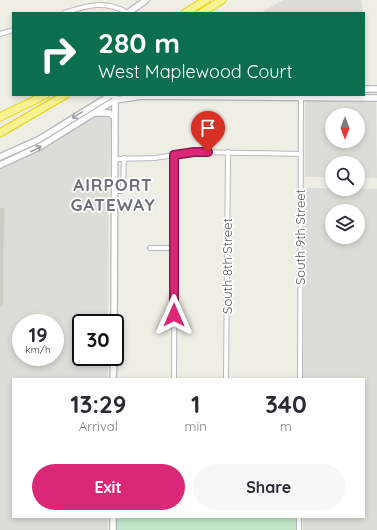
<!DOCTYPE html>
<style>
body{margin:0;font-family:Quicksand,sans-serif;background:#f7f7f7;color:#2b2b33;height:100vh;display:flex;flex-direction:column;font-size:15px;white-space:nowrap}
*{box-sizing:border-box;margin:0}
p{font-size:13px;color:#7c7c81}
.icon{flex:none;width:22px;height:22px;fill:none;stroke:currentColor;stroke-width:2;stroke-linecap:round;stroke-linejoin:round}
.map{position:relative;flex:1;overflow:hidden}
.details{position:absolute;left:12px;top:378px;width:353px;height:140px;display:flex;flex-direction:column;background:#fff;border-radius:0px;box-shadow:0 2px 6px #0003}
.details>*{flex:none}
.banner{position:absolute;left:12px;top:12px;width:353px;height:84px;border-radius:0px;box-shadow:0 2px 6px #0003;background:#0b6e4f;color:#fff;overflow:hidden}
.needle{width:26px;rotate:180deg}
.tools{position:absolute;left:325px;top:108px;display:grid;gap:8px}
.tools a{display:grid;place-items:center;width:40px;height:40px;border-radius:50%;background:#fff;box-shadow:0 2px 6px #0003;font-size:20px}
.speed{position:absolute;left:12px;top:314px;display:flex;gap:8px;font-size:20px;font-weight:700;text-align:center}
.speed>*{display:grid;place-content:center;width:52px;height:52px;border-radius:50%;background:#fff;box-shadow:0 2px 6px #0003;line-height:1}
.speed small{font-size:10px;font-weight:400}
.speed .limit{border:2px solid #111;border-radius:6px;background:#fff;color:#111}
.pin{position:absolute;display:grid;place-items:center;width:34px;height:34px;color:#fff;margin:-41px -17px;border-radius:50% 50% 50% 0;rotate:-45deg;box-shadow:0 0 4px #0007}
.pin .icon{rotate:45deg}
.me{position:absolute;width:44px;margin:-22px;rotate:0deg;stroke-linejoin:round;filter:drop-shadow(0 0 3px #0008)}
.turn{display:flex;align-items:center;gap:14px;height:84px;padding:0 20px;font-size:18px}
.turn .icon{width:52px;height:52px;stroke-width:2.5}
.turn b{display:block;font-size:28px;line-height:34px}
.eta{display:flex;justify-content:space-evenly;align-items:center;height:68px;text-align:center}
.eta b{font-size:24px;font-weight:700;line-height:28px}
.button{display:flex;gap:8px;margin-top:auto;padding:8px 20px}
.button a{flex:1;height:46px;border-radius:24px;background:#db2777;color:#fff;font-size:16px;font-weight:700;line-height:46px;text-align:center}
.button a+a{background:#f7f7f7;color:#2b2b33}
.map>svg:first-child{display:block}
</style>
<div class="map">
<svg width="377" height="530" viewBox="0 0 377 530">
<rect width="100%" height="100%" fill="#eeeee5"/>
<path fill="#ddddd7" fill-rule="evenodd" d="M284,0H361L363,13H260Z
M306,100L376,101L377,178L358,177V163H332V177H305V105ZM332,115H358V141H332Z
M107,115L111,120L109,183L108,323H81V357H108V379H13V517H108V530H0V168L46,147L95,116ZM21,323H55V357H21Z
M305,188L377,189V530H303V517H364V379H303ZM332,211H358V237H332Z"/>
<path fill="#c2e5c9" d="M116,517H296V530H116Z"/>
<path fill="#cac9c1" stroke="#d3d1c3" d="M0,208H4L3,306H0Z"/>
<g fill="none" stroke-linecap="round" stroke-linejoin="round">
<g stroke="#b7b9be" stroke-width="6">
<path id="street" d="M64,13C88,5 106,0 128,13
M0,34L13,30
M115,159L155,158L194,152L301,154
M114,191H121L123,187L124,158
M150,248H174
M174,379L175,155
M226,379L228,152
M300,379L301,95
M299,530V517"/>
</g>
<g stroke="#b6b8be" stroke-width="8">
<path id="secondary" d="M128,13L146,0
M364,89H377
M95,113H109L115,117
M0,157L38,140L111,95
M0,165L41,146L115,100L142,96L377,98
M114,323L115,95
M113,379L114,357
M113,530V517"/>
</g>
<g stroke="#e9d00a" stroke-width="9">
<path id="highway" d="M185,13L206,0
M201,13L222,0
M0,117L45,95
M0,133L65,95"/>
</g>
<use href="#street" stroke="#fff" stroke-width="4"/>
<use href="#secondary" stroke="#fff" stroke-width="5.5"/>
<use href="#highway" stroke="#f8f392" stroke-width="7"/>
</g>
<defs><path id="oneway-shaft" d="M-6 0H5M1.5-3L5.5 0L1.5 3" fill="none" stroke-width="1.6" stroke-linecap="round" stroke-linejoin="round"/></defs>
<g stroke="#9e9fa3">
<use href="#oneway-shaft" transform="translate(77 115) rotate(148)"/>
<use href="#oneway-shaft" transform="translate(36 149) rotate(-27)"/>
</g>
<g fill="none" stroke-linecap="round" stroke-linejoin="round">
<g stroke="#8e194d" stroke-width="10">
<path id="route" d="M174,315V155L194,152H208"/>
</g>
<use href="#route" stroke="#db2777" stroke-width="7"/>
</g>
<g text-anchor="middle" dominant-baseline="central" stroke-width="3.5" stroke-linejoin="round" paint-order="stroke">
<g font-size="13" fill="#5d5f65" stroke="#fff">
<text transform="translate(300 237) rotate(-90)">South 9th Street</text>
<text transform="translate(227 266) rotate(-90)">South 8th Street</text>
</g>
<g font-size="17" font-weight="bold" letter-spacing="1" fill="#6e7077" stroke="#fff">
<text x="113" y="184">AIRPORT<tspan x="113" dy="20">GATEWAY</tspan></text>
</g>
</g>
</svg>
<div class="tools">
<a><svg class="needle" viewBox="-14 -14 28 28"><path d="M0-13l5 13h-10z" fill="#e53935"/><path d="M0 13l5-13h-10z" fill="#7c7c81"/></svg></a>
<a><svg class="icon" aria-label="search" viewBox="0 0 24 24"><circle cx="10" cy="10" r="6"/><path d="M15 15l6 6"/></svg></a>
<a><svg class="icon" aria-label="layers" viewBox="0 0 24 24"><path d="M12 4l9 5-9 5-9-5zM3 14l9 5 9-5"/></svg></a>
</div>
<div class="speed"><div>19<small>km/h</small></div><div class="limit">30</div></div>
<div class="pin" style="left:208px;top:152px;background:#d93025"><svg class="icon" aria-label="arrive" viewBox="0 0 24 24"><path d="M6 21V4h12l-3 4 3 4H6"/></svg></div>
<svg class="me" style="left:174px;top:315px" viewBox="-20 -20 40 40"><path d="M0-17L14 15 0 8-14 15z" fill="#db2777" stroke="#fff" stroke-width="4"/></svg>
<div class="banner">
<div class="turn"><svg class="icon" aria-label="right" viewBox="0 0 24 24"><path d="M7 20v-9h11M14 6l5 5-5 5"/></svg><div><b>280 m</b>West Maplewood Court</div></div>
</div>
<section class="details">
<div class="eta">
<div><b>13:29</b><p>Arrival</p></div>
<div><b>1</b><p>min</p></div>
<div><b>340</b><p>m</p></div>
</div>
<div class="button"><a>Exit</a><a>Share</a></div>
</section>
</div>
